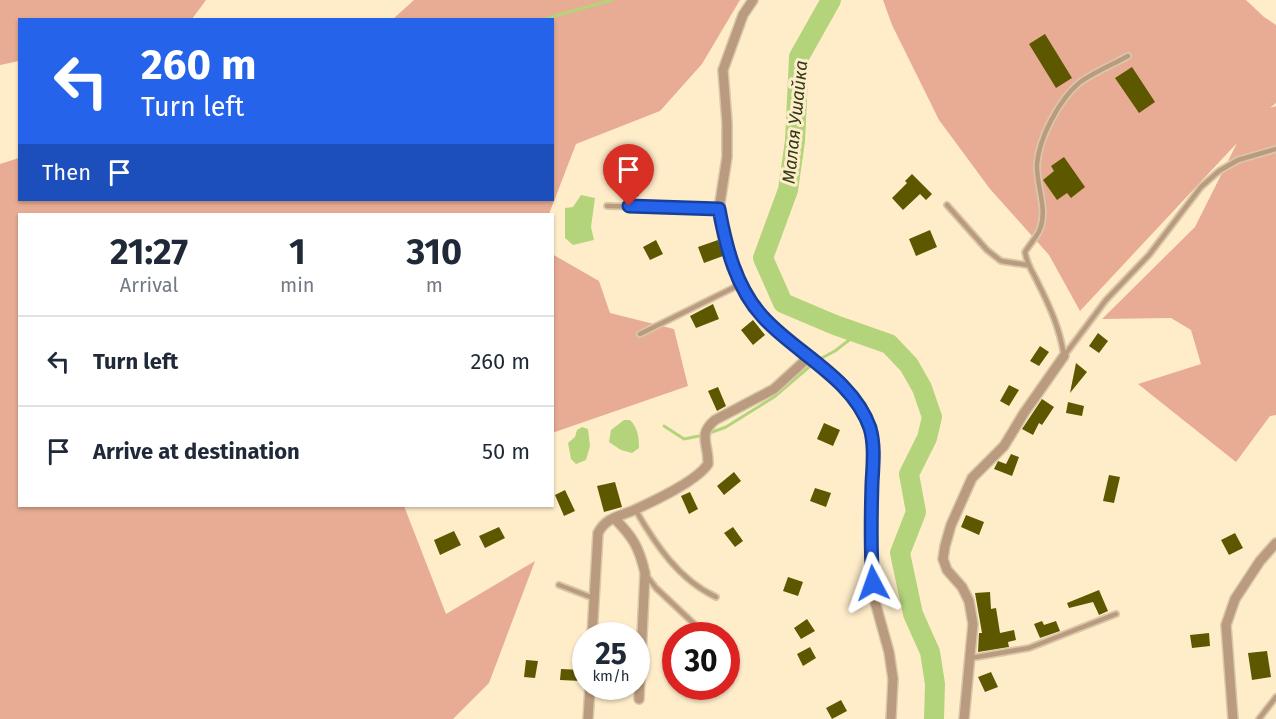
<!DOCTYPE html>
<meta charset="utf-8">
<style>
body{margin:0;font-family:"Fira Sans",sans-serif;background:#f2f2f3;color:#1f2937;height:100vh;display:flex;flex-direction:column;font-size:22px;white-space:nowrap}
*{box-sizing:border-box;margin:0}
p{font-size:20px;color:#747a83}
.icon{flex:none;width:33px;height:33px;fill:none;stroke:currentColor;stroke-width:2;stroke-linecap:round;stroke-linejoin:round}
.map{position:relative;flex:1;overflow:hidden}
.drawer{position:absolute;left:18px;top:213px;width:536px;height:294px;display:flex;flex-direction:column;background:#fff;border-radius:0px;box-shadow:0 2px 4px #0004}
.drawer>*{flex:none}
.top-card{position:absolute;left:18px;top:18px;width:536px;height:183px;border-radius:0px;box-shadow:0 2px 4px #0004;background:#2563eb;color:#fff;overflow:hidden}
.speed{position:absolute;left:572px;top:622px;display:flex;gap:12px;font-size:30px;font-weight:700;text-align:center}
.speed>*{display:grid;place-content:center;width:78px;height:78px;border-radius:50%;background:#fff;box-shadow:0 2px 4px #0004;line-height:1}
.speed small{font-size:15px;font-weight:400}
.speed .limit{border:9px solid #d22;background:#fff;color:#111}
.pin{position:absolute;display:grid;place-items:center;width:51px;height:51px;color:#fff;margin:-62px -26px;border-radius:50% 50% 50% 0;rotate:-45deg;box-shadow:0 0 6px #0007}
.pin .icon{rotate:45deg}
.me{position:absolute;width:66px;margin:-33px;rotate:356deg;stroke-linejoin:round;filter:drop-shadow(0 0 4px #0008)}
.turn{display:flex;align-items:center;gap:21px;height:126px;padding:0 24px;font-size:27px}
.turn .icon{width:78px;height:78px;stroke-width:2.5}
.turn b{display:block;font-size:42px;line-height:51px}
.then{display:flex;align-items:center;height:57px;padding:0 24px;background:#0003;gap:12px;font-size:22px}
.eta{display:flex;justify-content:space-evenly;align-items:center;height:102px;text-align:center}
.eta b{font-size:36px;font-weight:700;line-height:42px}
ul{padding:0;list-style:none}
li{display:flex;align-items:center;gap:18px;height:90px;padding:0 24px;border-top:2px solid #e0e1e3}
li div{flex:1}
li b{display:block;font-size:22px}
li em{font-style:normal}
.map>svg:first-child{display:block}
</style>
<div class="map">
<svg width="1276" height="719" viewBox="0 0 1276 719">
<rect width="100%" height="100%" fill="#ffedca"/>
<path fill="#e7ac93" d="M0,0H206L192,19L20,20L19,61L0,65Z
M414,0H740L702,64L660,111L576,144L549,214H20V506H404L446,614L535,561L489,683L453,719H0V164L19,158L20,200H552V20L393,19Z
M883,0H1246L1264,17L1276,25V103L1270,108L1276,106V415L1270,416L1236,462L1138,384L1201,364L1191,330L1171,318L1102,319L1195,227L1237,143L1080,311L1049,255L990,189L939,120L892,25Z
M552,254L599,281L610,313L674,329L688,386L552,433Z"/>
<path fill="#b4d47c" d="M581,195L595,198L591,227L594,240L573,245L565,238V208L573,207Z
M624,420H630C638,428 639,437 639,448L632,453L621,450L609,442L611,430Z
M582,427L588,429L590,446L586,460L576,464L571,459L568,443L575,437L577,430Z"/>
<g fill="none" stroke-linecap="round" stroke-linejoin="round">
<path stroke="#b4d47c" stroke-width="3" d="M540,20L612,0
M664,426L684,439L704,435L726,427L774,397L816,361L835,351L858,333"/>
<path stroke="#b4d47c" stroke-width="20" d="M831,0L799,57L795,141L788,190L763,258L783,303L835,325L889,344L909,365L922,388L932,417L927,438L909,474L916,512L900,553L913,614L930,652L935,684L934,719"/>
</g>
<path fill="#5d5700" d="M1045,34L1072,78L1056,88L1029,44Z
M1132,67L1155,102L1139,113L1115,78Z
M1064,157L1085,187L1071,198L1067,193L1057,200L1043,180L1054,171L1051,166Z
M912,174L932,194L926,200L920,194L903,210L892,198L907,183L905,181Z
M638,178L639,196L621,198L619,180Z
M930,230L937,247L916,256L909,239Z
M656,240L663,254L650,260L643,247Z
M718,240L723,256L704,263L698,247Z
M713,304L719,319L696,328L690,316Z
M753,320L765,335L753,345L741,330Z
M1098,333L1108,341L1099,353L1089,346Z
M1040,346L1049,352L1039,366L1030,361Z
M1076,363L1087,372L1070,393Z
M1009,385L1019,390L1009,406L1000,401Z
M718,387L726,406L717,411L708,391Z
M1042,399L1054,407L1042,425L1039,423L1033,435L1022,429Z
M1068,402L1084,406L1082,416L1066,413Z
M824,423L840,430L833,446L817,439Z
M1011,454L1019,457L1012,476L994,469L998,461L1006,464Z
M734,472L741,481L724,495L717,486Z
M1109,475L1120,477L1114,503L1103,501Z
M615,482L622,507L604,512L597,486Z
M815,488L831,493L826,507L810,501Z
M565,490L575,511L564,516L555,495Z
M690,492L698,509L689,514L681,496Z
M966,515L984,522L979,535L961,527Z
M499,527L505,538L485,548L479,536Z
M733,527L743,541L735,547L724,533Z
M454,531L461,545L440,555L434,540Z
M1235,533L1243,548L1229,555L1221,540Z
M788,577L803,582L798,596L783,591Z
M1099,590L1108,611L1099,615L1093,602L1069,608L1067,603Z
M990,592L991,609L996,608L1000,633L1014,630L1016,640L1008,642L1009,647L978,652L979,633H982L975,593Z
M807,619L815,631L801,639L794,628Z
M1042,621L1044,625L1056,621L1060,631L1040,638L1034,624Z
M1209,633L1210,646L1192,648L1190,635Z
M810,647L816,658L803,666L797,654Z
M1267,651L1271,677L1252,680L1248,653Z
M526,660L538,661L535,678L524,677Z
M561,669L582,670L581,681L560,680Z
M991,672L998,687L985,692L978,677Z
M841,700L847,711L832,719L826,708Z"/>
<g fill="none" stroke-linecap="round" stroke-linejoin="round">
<g stroke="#d8c8a9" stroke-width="8">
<path id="service" d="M947,205L987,250L1001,261L1027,265
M607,206L718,209
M640,334L739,285
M1064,356C1060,329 1050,307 1038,283C1033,272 1027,265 1025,252C1029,245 1037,237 1040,229C1048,209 1036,185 1037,164C1039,138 1059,100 1079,83C1092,73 1114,64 1128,56
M1064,356L1106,300L1149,255L1201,187L1219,171L1238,160L1276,149
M635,509C655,544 679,580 716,597
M646,575L656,588L707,636
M559,585L593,598
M971,658L1029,648L1116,614
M1259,719L1276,697"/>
</g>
<g stroke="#d8c8a9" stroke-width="12">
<path id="minor" d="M753,0L743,15L723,70L727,123V157L719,209L722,227L739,285L761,316L779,334L810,356L843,387L854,400L870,428L873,452L870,541L871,568L874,598L889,652L893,679L891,719
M614,518C633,537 639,547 645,573L639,699
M592,636L598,533C606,518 617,517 632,511C652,502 697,481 708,464C709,444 697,435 715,420L774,389L810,356
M588,719L590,687
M964,719L973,624L969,601L962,587L947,570L943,559L945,546L951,525L972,478L1004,446L1024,413L1064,356
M1233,719L1226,625L1235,599L1260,561L1276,543"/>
</g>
<use href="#service" stroke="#ba9b7f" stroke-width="4.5"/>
<use href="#minor" stroke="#ba9b7f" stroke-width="9"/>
</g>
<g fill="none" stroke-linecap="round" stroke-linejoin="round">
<g stroke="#184099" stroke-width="15">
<path id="route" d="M629,206L719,209C726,247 736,288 763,317C795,353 853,378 870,428C875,445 873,465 872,483C871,516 870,549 873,583"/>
</g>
<use href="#route" stroke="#2563eb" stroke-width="10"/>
</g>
<g text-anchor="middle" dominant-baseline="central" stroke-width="6" stroke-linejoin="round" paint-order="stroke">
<g font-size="18" font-style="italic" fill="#2f3b17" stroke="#ffedca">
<text transform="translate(795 122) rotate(-84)">Малая Ушайка</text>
</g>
</g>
</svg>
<div class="speed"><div>25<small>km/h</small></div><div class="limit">30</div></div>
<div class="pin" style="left:629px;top:206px;background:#d93025"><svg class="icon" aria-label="arrive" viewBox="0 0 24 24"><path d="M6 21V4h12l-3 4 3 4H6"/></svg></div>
<svg class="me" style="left:873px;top:583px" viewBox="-20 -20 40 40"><path d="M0-17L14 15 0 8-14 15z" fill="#2563eb" stroke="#fff" stroke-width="4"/></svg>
<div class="top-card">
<div class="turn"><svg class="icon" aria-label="left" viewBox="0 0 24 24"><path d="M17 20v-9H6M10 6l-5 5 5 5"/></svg><div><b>260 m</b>Turn left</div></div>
<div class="then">Then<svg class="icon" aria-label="arrive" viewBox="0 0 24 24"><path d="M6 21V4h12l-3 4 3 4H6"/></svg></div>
</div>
<section class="drawer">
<div class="eta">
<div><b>21:27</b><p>Arrival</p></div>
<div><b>1</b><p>min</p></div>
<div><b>310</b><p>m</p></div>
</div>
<ul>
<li><svg class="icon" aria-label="left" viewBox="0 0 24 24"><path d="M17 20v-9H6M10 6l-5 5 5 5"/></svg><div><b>Turn left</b></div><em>260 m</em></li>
<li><svg class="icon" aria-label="arrive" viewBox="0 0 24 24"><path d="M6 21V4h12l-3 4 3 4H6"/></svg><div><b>Arrive at destination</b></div><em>50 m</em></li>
</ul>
</section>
</div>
